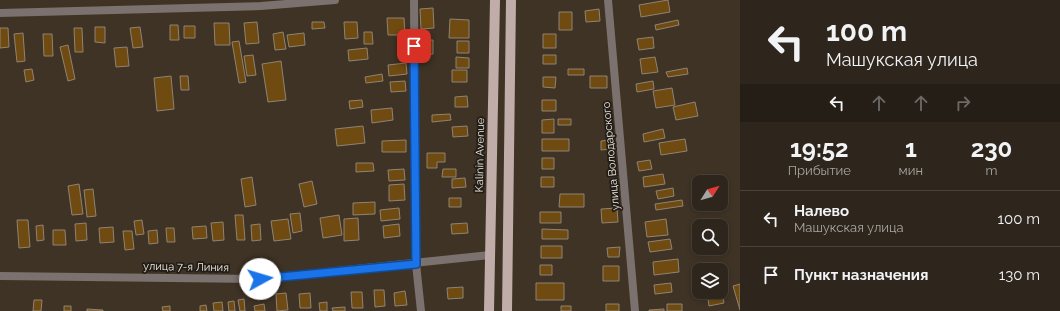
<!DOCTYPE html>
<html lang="ru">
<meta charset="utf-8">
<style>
body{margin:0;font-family:Raleway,sans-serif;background:#3a3229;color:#f1f3f6;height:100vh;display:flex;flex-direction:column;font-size:15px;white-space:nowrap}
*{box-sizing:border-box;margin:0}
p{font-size:13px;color:#a7a5a3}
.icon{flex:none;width:22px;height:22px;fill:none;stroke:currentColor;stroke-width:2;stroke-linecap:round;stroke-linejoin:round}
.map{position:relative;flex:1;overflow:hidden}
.drawer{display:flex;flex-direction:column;background:#2e261c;width:320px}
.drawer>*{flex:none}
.guide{background:#2e261c;color:#f1f3f6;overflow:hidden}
.needle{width:26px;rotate:53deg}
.fabs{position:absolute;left:692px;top:175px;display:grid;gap:8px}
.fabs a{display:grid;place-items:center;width:36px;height:36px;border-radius:8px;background:#2e261c;box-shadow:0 2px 6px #0003,0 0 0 1px #49433b;font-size:20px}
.pin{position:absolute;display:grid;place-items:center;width:34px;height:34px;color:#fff;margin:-17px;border-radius:8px;box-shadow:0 2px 6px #0006}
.me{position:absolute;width:44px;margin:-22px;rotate:84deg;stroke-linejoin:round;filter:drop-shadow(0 0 3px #0008)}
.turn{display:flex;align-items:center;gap:14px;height:84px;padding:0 20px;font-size:18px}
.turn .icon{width:52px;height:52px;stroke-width:2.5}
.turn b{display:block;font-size:28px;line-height:34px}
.lanes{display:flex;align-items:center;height:38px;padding:0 20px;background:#0003;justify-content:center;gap:20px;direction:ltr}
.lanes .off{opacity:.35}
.eta{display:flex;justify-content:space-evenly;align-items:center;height:68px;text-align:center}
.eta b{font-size:24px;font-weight:700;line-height:28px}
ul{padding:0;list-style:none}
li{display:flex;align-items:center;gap:12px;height:56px;padding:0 20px;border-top:1px solid #49433b}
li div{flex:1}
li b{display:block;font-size:15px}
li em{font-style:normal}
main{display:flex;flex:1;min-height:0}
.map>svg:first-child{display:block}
</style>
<main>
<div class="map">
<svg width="740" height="311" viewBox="0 0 740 311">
<rect width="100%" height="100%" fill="#3e3325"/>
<path fill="#6f4b12" stroke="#908373" d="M668,0L670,12L641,17L639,5Z
M433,8L434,28L421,29L420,9Z
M599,9L600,21L586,22L585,11Z
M559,12H572V30H559Z
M387,18H404L405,35H388Z
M450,19L469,20V38H449Z
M678,20L679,25L656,30L655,25Z
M257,22L259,43L246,44L244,23Z
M312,22H324L325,28L312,29Z
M344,22H357L358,38L345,39Z
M214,23H229L230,45H215Z
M170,25H178L179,40H170Z
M184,26H195V38H184Z
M95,27H105V43L95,42Z
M140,27L143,47L133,48L130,28Z
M0,28H8L9,47L0,48Z
M74,28H82L83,52H75Z
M283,32L286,49L275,50L273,34Z
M364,32H372L373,44H364Z
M23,33L25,61L17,62L14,34Z
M304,33L305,45L289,47L287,35Z
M43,34H52L53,56H44Z
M543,34H556V48H543Z
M653,37L654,48L639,50L637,39Z
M421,40H433V54L422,55Z
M239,41L246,82L239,83L232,42Z
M457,41H469V53H457Z
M68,45L75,79L68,81L60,47Z
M127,47L129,66L116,67L114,48Z
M367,48L368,59L349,61L348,50Z
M253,55L256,75L247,76L244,56Z
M543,55H556V64H543Z
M456,57L469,58V68H456Z
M655,57L658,72L642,74L640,59Z
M281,61L286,100L268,102L262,64Z
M406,63L407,74L389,76L388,65Z
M687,68L688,74L668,77L666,72Z
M32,69L34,80L26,82L24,70Z
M568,69H584V75H568Z
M452,70H467V82H452Z
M382,74L383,81L366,83L365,77Z
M171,76L174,109L157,111L154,78Z
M180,76H188L189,90H181Z
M590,76H607V88H590Z
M543,77H556L555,88L543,87Z
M405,81L406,91L391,92L390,82Z
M653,81L654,89L637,92L636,84Z
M672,88L675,105L656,108L653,91Z
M467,96L468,107H455V97Z
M362,100L363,107L350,109L349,101Z
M542,100H556V111H542Z
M695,102L698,116L676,120L673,107Z
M392,108L393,120L372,123L371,110Z
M450,114L451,120L432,122V115Z
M554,119V133H542V120Z
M558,119H571V125H558Z
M363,126L365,143L337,146L335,129Z
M467,126L468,136L453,137L452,127Z
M663,129L665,138L644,142L643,134Z
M542,139H569V151H542Z
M685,139L687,151L661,155L659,143Z
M406,140V152H382V141Z
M610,140L611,149L601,150V141Z
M427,153H445V162H437V168H427Z
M542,158H554V169H542Z
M650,160L652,169L639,171L637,162Z
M356,163H373L374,171L356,172Z
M404,169L405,180L389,181L388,170Z
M443,169H456V177H442Z
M663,174L665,184L644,187L643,177Z
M252,177L256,205L245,207L241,179Z
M541,177H554V187H541Z
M465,178L466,187L452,188V179Z
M312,181L317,204L304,207L299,184Z
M79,184L83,214L72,215L68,186Z
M404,184L405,200L389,201V185Z
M673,188L674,196L658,199L656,191Z
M93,189L96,216L87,217L84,190Z
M560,194H584V207H559Z
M449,198H461V207H449Z
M682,200L683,206L656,210L655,204Z
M375,202V214L353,215V203Z
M399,208L400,219L381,221L380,210Z
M617,208L618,222L602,223L601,209Z
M540,212H561V223H540Z
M300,213L302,231L293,233L290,214Z
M235,215H243L245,240H237Z
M339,215L342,235L323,238L320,218Z
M358,218L359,240L344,241V219Z
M288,219L291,239L274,241L271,221Z
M666,219L668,235L647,237L645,222Z
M17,220H28L30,247L19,248Z
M142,220L144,234L136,235L134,221Z
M223,222L224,240L213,241L211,223Z
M86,223L87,240L76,241L75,224Z
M467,223L468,233L452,234L451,224Z
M260,224L261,240L252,241L251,225Z
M399,224L400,236L384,238L383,226Z
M43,225L44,240L37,241L36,226Z
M206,226L207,238L193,239L192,227Z
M113,227L114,242L100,243L99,228Z
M166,228H174L175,242H167Z
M542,229L568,230V239H542Z
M53,230H65L66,245H53Z
M157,230L158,243L149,244L148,231Z
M123,231H132L134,249L125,250Z
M670,239L672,249L650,252L648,242Z
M541,246H562V258H541Z
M620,247L619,257H608L607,248Z
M678,259L679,272L654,275L653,262Z
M540,265H552V275H540Z
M603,266H619V281H603Z
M536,283H564V300H536Z
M671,283L672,292L655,294L654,285Z
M740,284V310L733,286Z
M721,286L724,303L709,306L707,292H721Z
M463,287V298L448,299L447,288Z
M374,290H384L385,306L375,307Z
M405,291L407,305L395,306L394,293Z
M351,292H362L363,308H352Z
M286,293L288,310L277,311L276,294Z
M310,293L311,308H300L299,294Z
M244,299L245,311H240L238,300Z
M34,300H42L41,311H33Z
M234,301L235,311H229L228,302Z
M222,302L223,311H214L213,303Z
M327,302V311H320L319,303Z
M264,304L265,311H255L254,306Z
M606,304H619V311H606Z
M667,304H682V311H667Z
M206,305L207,311H200V306Z
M64,306H71V311H64Z
M170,306V311H163L162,307Z
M561,306H571V311H561Z
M345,307V311H333L332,308Z
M87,309L103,310V311H87Z
M664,309V311H649V310Z"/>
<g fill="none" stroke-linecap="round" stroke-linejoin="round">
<path stroke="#7b716f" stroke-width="8" d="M414,0L416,264L421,311
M608,0L635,311
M0,13L261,6L335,0
M0,276L260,279L490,255"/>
<path stroke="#c0aca8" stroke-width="10" d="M489,311L495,0
M507,311L511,0"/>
</g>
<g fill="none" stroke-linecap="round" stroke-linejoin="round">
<g stroke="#114b97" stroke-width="10">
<path id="route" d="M260,279L416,264L414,46"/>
</g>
<use href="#route" stroke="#1a73e8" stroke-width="7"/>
</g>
<g text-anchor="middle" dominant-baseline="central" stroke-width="3.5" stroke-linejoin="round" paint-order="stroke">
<g font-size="11" fill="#efe8df" stroke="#211c16">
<text transform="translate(480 155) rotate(-89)">Kalinin Avenue</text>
<text transform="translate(611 156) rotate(-95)">улица Володарского</text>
<text transform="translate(186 267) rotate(1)">улица 7-я Линия</text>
</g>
</g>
</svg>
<div class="fabs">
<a><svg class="needle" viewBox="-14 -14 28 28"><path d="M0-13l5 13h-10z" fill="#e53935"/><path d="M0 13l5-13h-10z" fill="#a7a5a3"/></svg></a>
<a><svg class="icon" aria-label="search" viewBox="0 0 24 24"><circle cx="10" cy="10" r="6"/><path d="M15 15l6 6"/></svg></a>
<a><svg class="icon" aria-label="layers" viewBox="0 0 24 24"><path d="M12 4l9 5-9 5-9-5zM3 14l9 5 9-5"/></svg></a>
</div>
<div class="pin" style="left:414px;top:46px;background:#d93025"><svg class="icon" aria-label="arrive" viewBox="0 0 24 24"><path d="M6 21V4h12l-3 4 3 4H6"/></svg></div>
<svg class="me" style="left:260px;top:279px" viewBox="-20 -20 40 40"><circle r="19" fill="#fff"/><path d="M0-13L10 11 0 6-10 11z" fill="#1a73e8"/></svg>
</div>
<section class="drawer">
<div class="guide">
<div class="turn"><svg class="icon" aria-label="left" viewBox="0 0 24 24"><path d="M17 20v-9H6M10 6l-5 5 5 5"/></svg><div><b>100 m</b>Машукская улица</div></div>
<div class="lanes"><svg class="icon" aria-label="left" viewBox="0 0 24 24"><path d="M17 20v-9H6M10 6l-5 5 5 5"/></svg><svg class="icon off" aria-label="ahead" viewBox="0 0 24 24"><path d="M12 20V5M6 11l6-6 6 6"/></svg><svg class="icon off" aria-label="ahead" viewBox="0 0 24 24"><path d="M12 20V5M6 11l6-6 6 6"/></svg><svg class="icon off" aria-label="right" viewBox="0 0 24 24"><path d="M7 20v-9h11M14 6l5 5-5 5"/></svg></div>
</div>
<div class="eta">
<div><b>19:52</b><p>Прибытие</p></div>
<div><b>1</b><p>мин</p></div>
<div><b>230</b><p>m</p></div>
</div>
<ul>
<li><svg class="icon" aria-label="left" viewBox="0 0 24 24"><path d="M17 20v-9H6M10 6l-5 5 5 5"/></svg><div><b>Налево</b><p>Машукская улица</p></div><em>100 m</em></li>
<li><svg class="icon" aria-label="arrive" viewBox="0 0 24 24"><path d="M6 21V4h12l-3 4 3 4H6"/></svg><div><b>Пункт назначения</b></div><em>130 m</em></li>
</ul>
</section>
</main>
